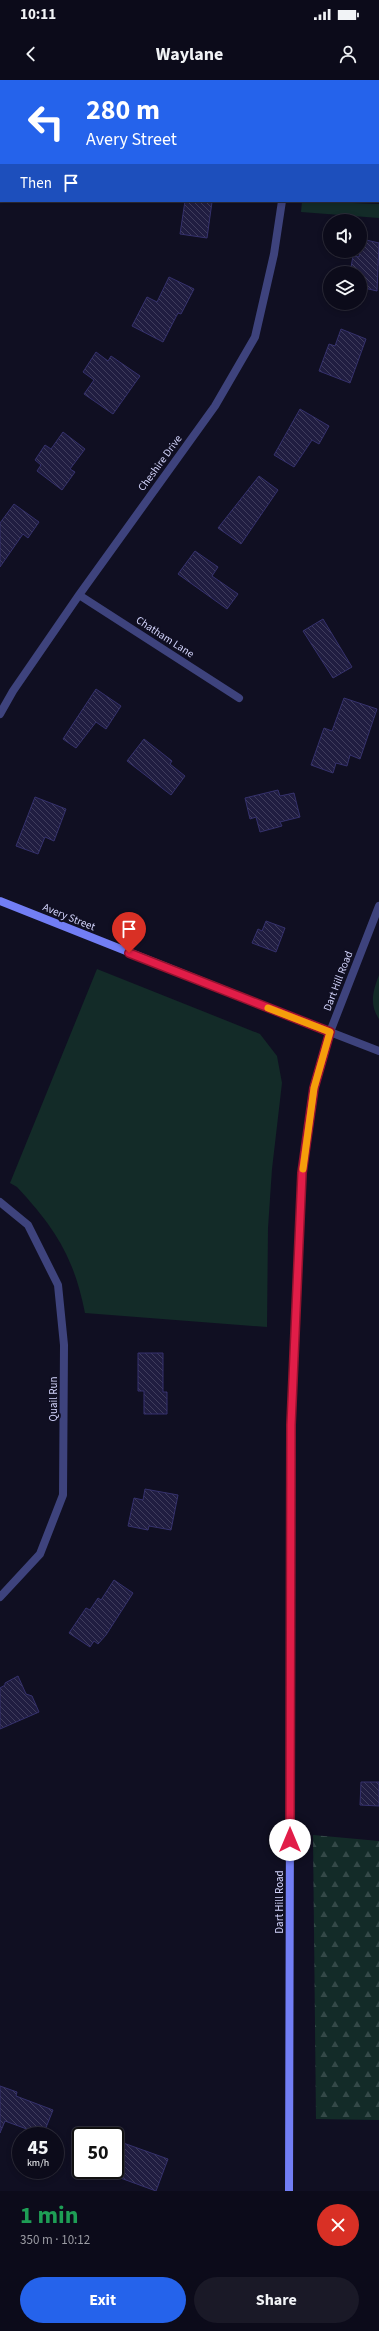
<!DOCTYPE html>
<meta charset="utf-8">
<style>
body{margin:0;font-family:"Source Sans 3",sans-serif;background:#1a1927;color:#f1f3f6;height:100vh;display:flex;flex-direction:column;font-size:15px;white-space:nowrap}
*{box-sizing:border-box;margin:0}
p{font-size:13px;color:#9a9ba2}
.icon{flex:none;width:22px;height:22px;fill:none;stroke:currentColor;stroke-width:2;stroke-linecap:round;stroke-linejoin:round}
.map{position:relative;height:2111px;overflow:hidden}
.sheet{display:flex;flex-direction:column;background:#0c0b1a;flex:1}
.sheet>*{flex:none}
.guide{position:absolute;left:0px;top:0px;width:379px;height:122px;box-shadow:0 2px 6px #0003,0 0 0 1px #2c2b39;background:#2563eb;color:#fff;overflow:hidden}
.tools{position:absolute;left:323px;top:134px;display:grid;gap:8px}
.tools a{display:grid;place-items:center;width:44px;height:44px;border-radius:50%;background:#0c0b1a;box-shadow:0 2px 6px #0003,0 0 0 1px #2c2b39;font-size:20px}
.speed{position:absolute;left:12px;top:2047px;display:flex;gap:8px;font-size:20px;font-weight:700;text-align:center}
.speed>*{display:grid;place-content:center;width:52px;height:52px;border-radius:50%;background:#0c0b1a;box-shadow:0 2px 6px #0003,0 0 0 1px #2c2b39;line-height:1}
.speed small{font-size:10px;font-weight:400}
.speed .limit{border:2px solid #111;border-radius:6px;background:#fff;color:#111}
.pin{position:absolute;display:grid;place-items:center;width:34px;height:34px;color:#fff;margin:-41px -17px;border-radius:50% 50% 50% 0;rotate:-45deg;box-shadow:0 0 4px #0007}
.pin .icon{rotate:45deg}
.me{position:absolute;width:44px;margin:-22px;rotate:0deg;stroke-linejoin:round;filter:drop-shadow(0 0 3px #0008)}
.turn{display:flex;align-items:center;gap:14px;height:84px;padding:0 20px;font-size:18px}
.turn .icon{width:52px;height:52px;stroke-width:2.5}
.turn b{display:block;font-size:28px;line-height:34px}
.then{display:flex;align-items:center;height:38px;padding:0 20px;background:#0003;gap:8px;font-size:15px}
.round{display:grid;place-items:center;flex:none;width:42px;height:42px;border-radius:21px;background:#1a1927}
.headline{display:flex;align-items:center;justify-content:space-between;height:68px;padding:0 20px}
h1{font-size:24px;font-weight:700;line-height:30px;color:#1e9e55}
.button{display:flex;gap:8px;margin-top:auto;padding:8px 20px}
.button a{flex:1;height:46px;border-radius:24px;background:#2563eb;color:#fff;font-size:16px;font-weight:700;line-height:46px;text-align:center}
.button a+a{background:#1a1927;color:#f1f3f6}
.status{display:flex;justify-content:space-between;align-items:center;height:28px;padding:0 20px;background:#0c0b1a;direction:ltr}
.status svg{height:11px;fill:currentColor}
header{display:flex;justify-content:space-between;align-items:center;height:52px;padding:0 20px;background:#0c0b1a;font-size:18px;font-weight:700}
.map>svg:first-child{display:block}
</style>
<div class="status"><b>10:11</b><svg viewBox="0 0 49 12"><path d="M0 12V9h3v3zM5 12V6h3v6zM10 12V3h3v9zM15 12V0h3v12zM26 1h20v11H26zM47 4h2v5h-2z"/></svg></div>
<header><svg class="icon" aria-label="back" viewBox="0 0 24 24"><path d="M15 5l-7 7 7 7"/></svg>Waylane<svg class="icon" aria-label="person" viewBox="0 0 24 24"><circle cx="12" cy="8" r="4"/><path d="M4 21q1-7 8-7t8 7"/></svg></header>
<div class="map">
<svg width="379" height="2111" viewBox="0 0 379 2111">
<defs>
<pattern id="forest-firs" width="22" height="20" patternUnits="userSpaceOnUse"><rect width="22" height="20" fill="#132b28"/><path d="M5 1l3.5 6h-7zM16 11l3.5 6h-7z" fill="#344948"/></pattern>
<pattern id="building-back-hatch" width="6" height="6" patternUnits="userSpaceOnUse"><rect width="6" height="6" fill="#201d41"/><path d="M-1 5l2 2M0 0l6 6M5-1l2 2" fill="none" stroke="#403d5d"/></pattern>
</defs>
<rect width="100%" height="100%" fill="#100f22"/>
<path fill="url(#forest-firs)" d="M313,1755L379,1761V2040L316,2039Z"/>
<path fill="#132b28" d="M302,121L379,124V138L301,132Z
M97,889L260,954L277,976L282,1003L272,1089L268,1148L267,1247L85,1233C74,1177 55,1148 17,1107L10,1103Z
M379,895V939C369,924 373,911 379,895Z"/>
<path fill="url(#building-back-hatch)" stroke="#35316c" d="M185,121L212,122L207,158L180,154Z
M362,159L379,163L377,211L360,207V193H350L353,176L359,177Z
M169,197L194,209L181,234L178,233L163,262L132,246L147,217L157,222Z
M341,249L366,259L350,303L319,291L329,264L335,266Z
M96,272L108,281L111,276L140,296L113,334L84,314L94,300L83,292Z
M300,329L329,346L319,364L312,360L294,387L274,375Z
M63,352L85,369L70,389L75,392L62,410L37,391L41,385L35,380L45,365L51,369Z
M259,396L278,410L241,464L218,448Z
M14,424L39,442L28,458L23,454L0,487V443Z
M195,471L218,487L212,496L238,514L227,529L178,494Z
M323,539L352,587L333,598L303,551Z
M96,609L121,626L106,649L96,642L76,668L63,659Z
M344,618L377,629L360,679L350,675L347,686L336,683L333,693L311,685L324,648L332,651Z
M144,659L172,681L170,684L185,696L171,715L127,681Z
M278,710L280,716L294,713L300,737L280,742L282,746L260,752L256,737L250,739L245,718Z
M35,717L66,729L54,761L45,757L38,774L16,766Z
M266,841L285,848L276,872L252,863L258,849L262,851Z
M138,1273H163V1312H167V1334H144V1311H138Z
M145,1409L178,1415L171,1450L149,1446L148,1450L128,1446L134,1418L143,1420Z
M114,1500L133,1513L106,1555L98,1564L94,1561L90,1567L69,1553L86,1528L90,1530L98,1518L101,1520Z
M18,1596L26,1614L32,1616L39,1632L0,1649V1608L5,1605V1603Z
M361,1702H379V1726L360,1725Z
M0,2006L17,2012L16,2016L53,2030L43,2055L5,2041L0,2053Z
M115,2060L168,2079L156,2111L115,2096Z"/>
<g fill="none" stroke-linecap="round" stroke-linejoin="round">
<path stroke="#3e437d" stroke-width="8" d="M273,0L274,1
M79,515L239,618
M0,634L13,611L79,515L215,326L255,257L274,174L282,121
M330,952L379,971
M0,1122L28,1145L58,1205L64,1265L63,1415L40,1474L0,1517"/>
<path stroke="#3e437d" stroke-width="8" d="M330,952L379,826"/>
<path stroke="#727ef5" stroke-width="8" d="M0,821L330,952L314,1009L302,1093L291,1345L289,2111"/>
</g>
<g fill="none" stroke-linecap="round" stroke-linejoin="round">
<g stroke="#92132f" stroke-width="10">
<path id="route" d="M129,873L330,952L314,1008L302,1093L291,1345L290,1760"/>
</g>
<use href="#route" stroke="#e11d48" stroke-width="7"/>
<path stroke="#f59e0b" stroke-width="7" d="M268,928L330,952L314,1008L303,1089"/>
</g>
<g text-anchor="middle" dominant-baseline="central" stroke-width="4" stroke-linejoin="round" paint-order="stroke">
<g font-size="11" fill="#d3d4fc" stroke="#100f22">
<text transform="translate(160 383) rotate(-54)">Cheshire Drive</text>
<text transform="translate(165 557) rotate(33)">Chatham Lane</text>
<text transform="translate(69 837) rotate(22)">Avery Street</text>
<text transform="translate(338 901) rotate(-69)">Dart Hill Road</text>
<text transform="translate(53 1319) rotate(-90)">Quail Run</text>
<text transform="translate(279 1822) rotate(-90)">Dart Hill Road</text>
</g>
</g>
</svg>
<div class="tools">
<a><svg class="icon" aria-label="sound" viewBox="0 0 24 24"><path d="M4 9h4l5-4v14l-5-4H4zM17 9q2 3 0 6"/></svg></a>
<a><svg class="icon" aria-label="layers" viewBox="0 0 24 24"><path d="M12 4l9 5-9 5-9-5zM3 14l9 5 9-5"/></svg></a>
</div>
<div class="speed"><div>45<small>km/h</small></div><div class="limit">50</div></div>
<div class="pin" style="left:129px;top:873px;background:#d93025"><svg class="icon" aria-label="arrive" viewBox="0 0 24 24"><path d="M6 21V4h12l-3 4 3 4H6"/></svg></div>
<svg class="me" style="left:290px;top:1760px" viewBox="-20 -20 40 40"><circle r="19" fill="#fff"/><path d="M0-13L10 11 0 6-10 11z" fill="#e11d48"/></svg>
<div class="guide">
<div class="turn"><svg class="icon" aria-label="left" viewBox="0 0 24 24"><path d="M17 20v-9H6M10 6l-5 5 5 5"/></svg><div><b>280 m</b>Avery Street</div></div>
<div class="then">Then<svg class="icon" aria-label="arrive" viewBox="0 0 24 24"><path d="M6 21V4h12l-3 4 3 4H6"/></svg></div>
</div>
</div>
<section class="sheet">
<div class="headline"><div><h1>1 min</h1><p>350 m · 10:12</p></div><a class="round" style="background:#d93025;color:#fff"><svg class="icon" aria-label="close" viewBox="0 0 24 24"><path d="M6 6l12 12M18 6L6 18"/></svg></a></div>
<div class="button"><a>Exit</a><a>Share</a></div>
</section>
